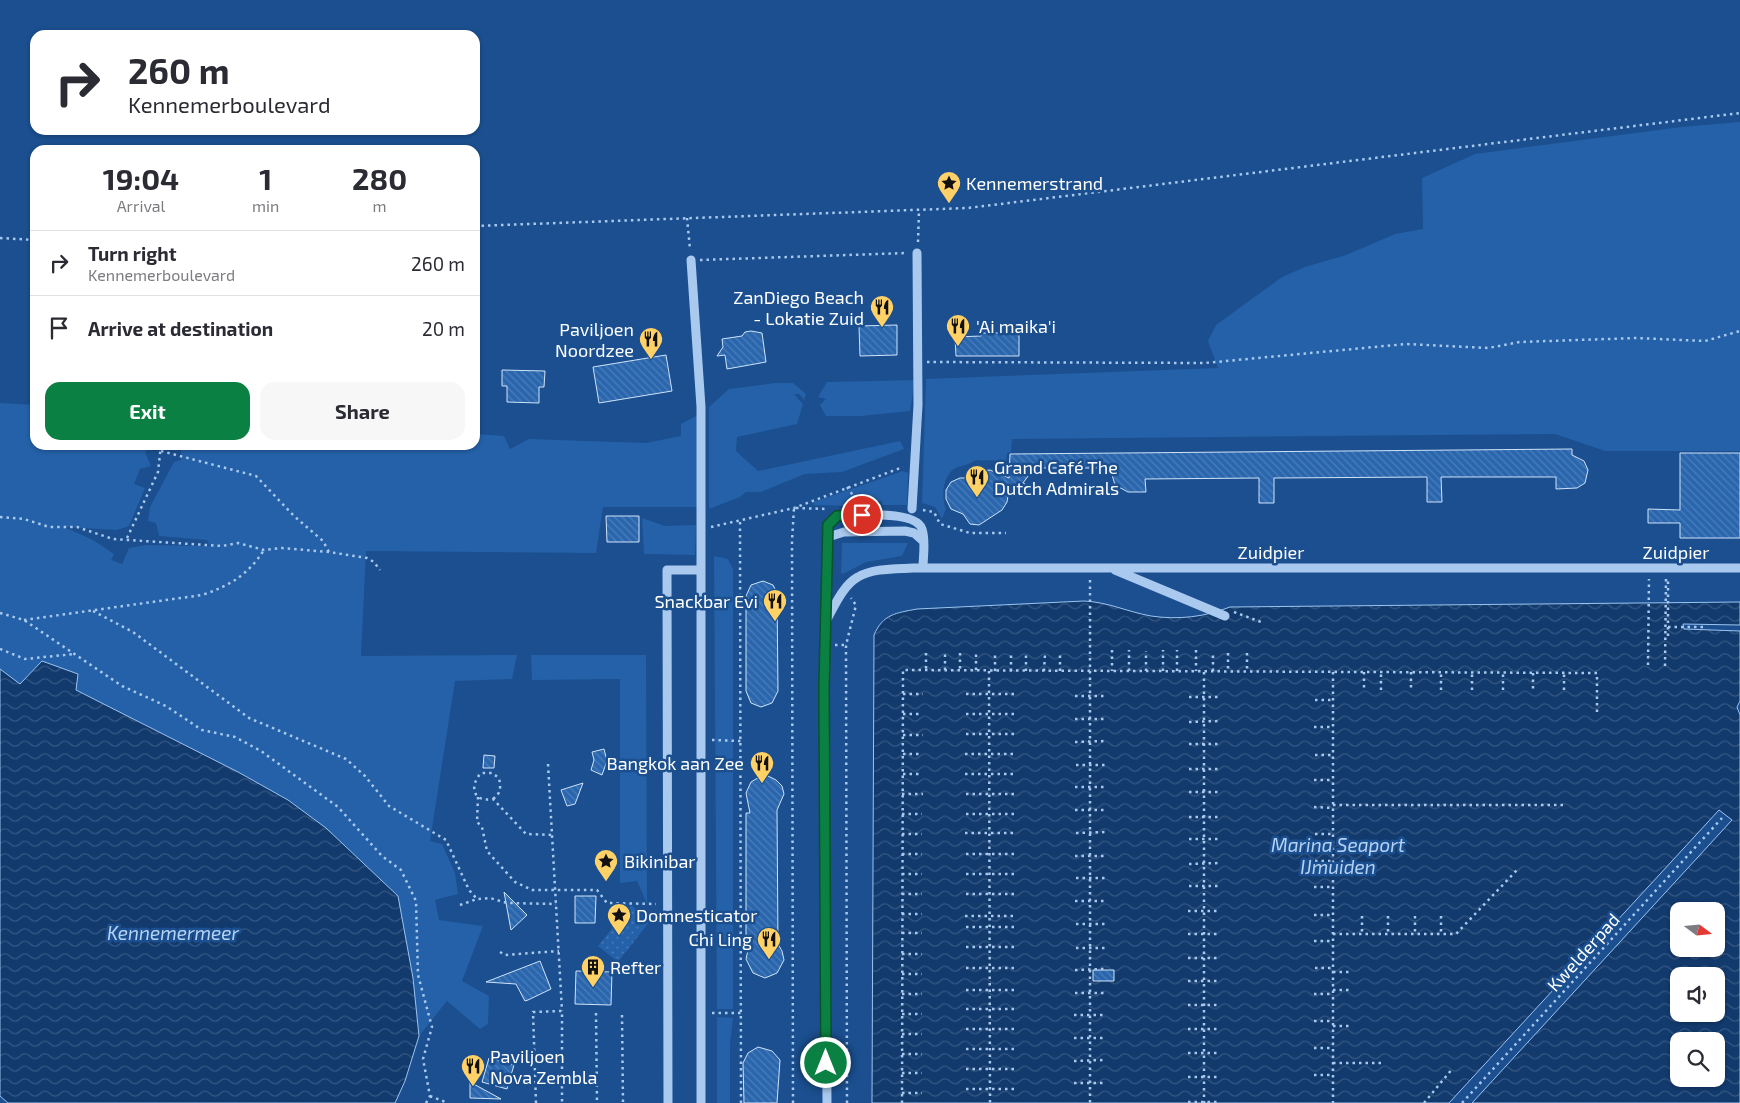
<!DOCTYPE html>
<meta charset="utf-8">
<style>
body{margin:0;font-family:"Exo 2",sans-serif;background:#f7f7f7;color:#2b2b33;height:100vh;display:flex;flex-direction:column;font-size:19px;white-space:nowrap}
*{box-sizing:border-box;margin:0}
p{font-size:16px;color:#7c7c81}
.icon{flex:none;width:28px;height:28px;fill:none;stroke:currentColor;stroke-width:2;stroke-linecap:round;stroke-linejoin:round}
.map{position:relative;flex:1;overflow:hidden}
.panel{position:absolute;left:30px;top:145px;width:450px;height:305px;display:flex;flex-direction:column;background:#fff;border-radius:15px;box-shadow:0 1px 4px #0004}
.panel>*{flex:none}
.hud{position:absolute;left:30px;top:30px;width:450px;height:105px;border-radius:15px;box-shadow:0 1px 4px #0004;background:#fff;color:#2b2b33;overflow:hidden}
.needle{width:32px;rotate:106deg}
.fabs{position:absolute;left:1670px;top:902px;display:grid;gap:10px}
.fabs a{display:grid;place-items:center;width:55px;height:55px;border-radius:10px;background:#fff;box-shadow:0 1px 4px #0004;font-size:25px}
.pin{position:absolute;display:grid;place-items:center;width:42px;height:42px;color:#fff;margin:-21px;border:2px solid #fff;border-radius:50%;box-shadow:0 1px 5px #0007}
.me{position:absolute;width:55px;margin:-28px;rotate:0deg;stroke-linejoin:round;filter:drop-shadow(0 0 4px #0008)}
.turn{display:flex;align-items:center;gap:18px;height:105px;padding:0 15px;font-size:22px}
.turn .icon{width:65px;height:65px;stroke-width:2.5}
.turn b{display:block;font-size:35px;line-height:42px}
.eta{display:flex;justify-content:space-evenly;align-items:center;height:85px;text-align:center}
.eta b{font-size:30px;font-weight:700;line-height:35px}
.primary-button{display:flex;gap:10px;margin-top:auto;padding:10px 15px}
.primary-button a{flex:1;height:58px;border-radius:15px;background:#0b8043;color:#fff;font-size:20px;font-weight:700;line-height:58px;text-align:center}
.primary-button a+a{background:#f7f7f7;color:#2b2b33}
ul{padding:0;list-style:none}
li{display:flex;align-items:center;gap:15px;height:65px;padding:0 15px;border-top:1px solid #e1e1e2}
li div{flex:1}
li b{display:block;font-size:19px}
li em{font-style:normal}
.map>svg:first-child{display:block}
</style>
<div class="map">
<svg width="1740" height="1103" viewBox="0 0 1740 1103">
<defs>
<pattern id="park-dots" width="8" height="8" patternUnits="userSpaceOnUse" patternTransform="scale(1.25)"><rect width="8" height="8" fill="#2461a8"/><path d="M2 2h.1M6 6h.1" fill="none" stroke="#4579b5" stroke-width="1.8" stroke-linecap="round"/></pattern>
<pattern id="water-waves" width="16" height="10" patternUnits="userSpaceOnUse" patternTransform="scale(1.25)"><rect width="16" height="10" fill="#123a6d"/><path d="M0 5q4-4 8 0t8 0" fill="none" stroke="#365883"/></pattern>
<pattern id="building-back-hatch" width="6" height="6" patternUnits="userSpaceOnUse" patternTransform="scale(1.25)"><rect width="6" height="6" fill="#2a66ad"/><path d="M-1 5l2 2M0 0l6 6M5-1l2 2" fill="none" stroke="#4a7db9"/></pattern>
</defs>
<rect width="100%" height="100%" fill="#1b4f8f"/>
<path fill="#2461a8" d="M1740,122V451H1605L1555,434L1012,439L1011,452L1007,453L1006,462C996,458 987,462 976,460C970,464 965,465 958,467C942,473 941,497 946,509L942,519L935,507L922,503L926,379L1218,368L1208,341L1216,325L1282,277L1305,267L1346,255L1395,234L1423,229L1422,178L1475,154L1681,127Z
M915,380L910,411L861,416H826L820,405L826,399L818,397L827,382Z
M775,383H793L806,394L804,400L799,394H794L803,404L797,424L737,437L736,451L758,471L900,441L904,449L842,472L805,474L761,492H746L740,497L709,509V407L729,389Z
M0,403L35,405V445H152L145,452L151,466L140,469L134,484L145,488L129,526L117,530L64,527L93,540L114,554L111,560L122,564L129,548L146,545L210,546L207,540L159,536L156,523L148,521L150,507L174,462L181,460V447L170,449V445H475V434L504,436L510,449L529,439L646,443L681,436V424L698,415L697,507H603L596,553L366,551L361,656L517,655L512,679L455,681L430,841L442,844L455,873L458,894L435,900L439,920L483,926L462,981L489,996L488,1024L480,1029L447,1001L419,1036L413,978L398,896L326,828L288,800L238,772L76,690L20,684L0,669Z
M903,471L908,473L907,505H883L881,501L861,500L855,506L813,505L814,502Z
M642,518L665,526L696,525L695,555L644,554Z
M842,543H908L902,556L866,562L843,574L841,573Z
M714,556L728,559L733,569V1009H717Z
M531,655H646L647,904L637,881L620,883V679L532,680Z
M717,1017L733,1018L730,1044V1103H717Z"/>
<path fill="url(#park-dots)" d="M631,905L650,921L618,962L598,946Z"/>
<path fill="url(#water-waves)" stroke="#9cc4f0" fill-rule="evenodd" d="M1084,601C1108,602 1128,612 1151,616C1178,620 1205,617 1230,607L1740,602V625L1683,624L1684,629L1740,631V701L1737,707L1740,715V1103H1472L1732,820L1719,810L1449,1103H872L874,635C883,614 896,613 917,609ZM1679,911H1716V949H1679ZM1679,976H1716V1014H1679ZM1679,1041H1716V1079H1679Z
M42,661L78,674L76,690L238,772L288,800L326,828L398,896L413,978L419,1036L405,1081L395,1103H8L0,1096V669L20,684Z"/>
<path fill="url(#building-back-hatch)" stroke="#cfe3fa" d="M897,325V355L860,356L859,326Z
M751,331L762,333L766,362L727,369L725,355L717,356L723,347L722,339L742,336L745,332Z
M981,333H1019V356H956L955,337L981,336Z
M666,355L672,391L599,403L593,367Z
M502,370L545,371L544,387H539V403L507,402V386H502Z
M1572,449V455L1584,461L1588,470L1585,483L1577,488L1556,489V477H1441L1442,502H1427V477L1274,478V503H1259V478L1145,479L1146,492H1128L1115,485L1110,468H1034L1023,483L1025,484L1009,490L1007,502L1002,510L979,525L970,524L963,514L951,509L946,499V490L951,482L960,478H968L978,471L990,470L1009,478L1010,454Z
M1680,453H1740V538H1680V523H1648V509L1680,510Z
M606,516H639V542H607Z
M763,581L773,585L777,593L778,691L772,703L761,707L751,703L746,691V596L751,585Z
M604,749L607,761L602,775L591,770L594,760L592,752Z
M484,755L495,756L494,768H483Z
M761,776H768L776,780L782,786L784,794L777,810L778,944L782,951L784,960L777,973L765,978L753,973L746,959L750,941H746V813H750L746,793L751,782Z
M583,783L575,804L567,806L561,790Z
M504,892L527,915L511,930Z
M575,896H596L595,923H575Z
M540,961L551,989L528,1000L525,1001L516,984L486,982Z
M1093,970H1114V981H1093Z
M576,971L612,972L611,1005L575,1004Z
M758,1047L772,1051L780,1060L777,1103H744L743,1063L748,1053Z
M489,1058L514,1065L507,1089L482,1082Z
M470,1082L501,1099L470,1098Z"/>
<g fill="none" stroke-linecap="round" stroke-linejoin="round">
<path stroke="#a9c9ee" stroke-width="2.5" stroke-dasharray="2.5 4" stroke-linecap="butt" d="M687,218L690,249
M475,226L968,208L1740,113
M0,238L35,240
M918,242L919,210
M700,260L907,253
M927,362L1205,363L1406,344L1488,348L1520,342L1636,338L1705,341L1740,331
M161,451L256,476L294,516L323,541L329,552
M847,487L859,504
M796,508L828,509
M923,510L934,512L940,524L970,533H1006
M0,517L24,519L49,527H77L113,539L222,546L238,543L264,550L282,548L329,552L367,558L374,562L380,570
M740,522L741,1103
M711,527L794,508L903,467
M127,538L158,472L161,445
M1090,580V1103
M93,611L133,632L249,718L346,759L365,776L389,806L446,840L469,890L477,899
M1234,612L1261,622
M0,613L24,620L122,686L166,706L202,730L235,737L261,751L338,807L382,856L401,870L416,901L418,975L432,1027L423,1059L430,1096L426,1103
M24,620L202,595C229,586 248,575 264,550
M1668,627H1703
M1668,636V579
M835,645H846
M0,649L25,659L74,654
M1112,650V671
M1196,650V671
M926,653V670
M960,653V670
M1228,653V672
M1247,653V672
M1648,665L1649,579
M1665,666L1666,578
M945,670V654
M976,670V653
M989,671L990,1103
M995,671V653
M1011,671V654
M1026,671V654
M1044,671L1045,654
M1060,671V653
M1129,671V650
M1146,671V651
M1163,671V650
M1177,671V650
M1213,671V653
M1204,672V1103
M1333,672V1103
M1364,672V690
M1411,672V690
M1533,673V690
M1381,690V672
M1441,690V672
M1472,690V673
M1503,690V673
M1564,690V673
M903,694H923
M966,694H1015
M1075,696H1105
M1189,697H1220
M1315,700H1333
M903,714H922
M966,714H1015
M1075,719H1105
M1189,722L1220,721
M1314,727H1333
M966,734H1015
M903,735H923
M712,740L741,741
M1075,742L1105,741
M1189,744H1219
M903,754H922
M965,754H1015
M1315,755H1333
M548,764L562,1011
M1076,765H1105
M1189,769H1219
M903,774H922
M965,774H1015
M1314,780H1333
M1075,787H1105
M1189,792H1219
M902,794H923
M966,794H1015
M478,797L477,822L482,827L487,851L515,882L532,890H597L607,903L656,904
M493,799C501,793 501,788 499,778L492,773H481C469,786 473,803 493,799L526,834L552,835
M1333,805H1567
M1314,807L1333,808
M1075,810H1105
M902,814H922
M966,814H1015
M1189,817H1219
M965,833H1015
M1076,833L1106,832
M902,834H922
M1315,834H1333
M1189,839H1219
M902,854H922
M966,854H1015
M1075,856H1105
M1315,861H1333
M1189,864L1219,863
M902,874H922
M966,874H1015
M1076,878H1105
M1189,886H1219
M1314,887H1333
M902,894H922
M966,894H1015
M1075,901H1105
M460,905L477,899L490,898L507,903L556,904
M1188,911H1219
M902,914H922
M1314,915H1333
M965,916H1015
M1362,916V934
M1388,916V934
M1415,916V934
M1441,916V934
M1076,924H1105
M966,927H1015
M902,933H922
M1188,934H1218
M1333,934H1456L1517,870
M1314,941H1333
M966,947H1015
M1076,948H1106
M500,952L505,955L559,951
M902,954H922
M1188,958H1219
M966,968H1015
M1315,968H1333
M1075,970L1104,969
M1333,972H1352
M902,974H922
M1188,981H1218
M966,990H1015
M1333,990H1351
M1075,993H1104
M902,994H922
M1314,994H1333
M1188,1005H1218
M966,1009H1016
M596,1013L597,1103
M712,1013H741
M902,1014H922
M622,1015L623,1103
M1074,1015H1104
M1314,1021H1333
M1333,1026H1351
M966,1029H1015
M1188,1029H1218
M902,1034H922
M1074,1038H1104
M1314,1048H1333
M966,1049H1015
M1188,1053H1218
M902,1054H922
M1074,1061L1104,1060
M1333,1063H1382
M966,1069H1015
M902,1073H922
M1314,1075H1333
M1188,1077H1218
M1074,1083H1104
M966,1089H1015
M902,1093H922
M430,1096L448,1103
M1188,1102H1218
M536,1103L533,1012L562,1011V1103
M793,1103L792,541L794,508
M847,1103L846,645L856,605L851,598
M902,1103L903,670L1597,673V715
M1424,1103L1453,1068
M1462,1103L1722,818"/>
<path stroke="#a9c9ee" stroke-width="9" d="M691,260L701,407V1103
M912,509L918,405L917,253
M828,537L844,532L905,531L914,533L923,541
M1115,570L1225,616
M826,621C834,607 843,585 858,577C873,568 896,569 913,568H1740
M668,1103L667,570H701
M827,1103L824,687L828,525L837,516C855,515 916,510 922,529C926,541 923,556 923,568"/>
</g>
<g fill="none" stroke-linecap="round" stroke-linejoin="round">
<g stroke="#07532c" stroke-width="12">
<path id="route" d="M826,1063L824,687L828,525L837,516L862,515"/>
</g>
<use href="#route" stroke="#0b8043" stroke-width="9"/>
</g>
<defs>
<g id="sight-pin" transform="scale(1.25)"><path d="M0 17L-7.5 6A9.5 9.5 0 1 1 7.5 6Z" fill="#ffd166" stroke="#1b4f8f"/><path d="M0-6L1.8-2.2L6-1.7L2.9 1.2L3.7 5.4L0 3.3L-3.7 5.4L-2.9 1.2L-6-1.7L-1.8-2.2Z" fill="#111"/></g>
<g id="restaurant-pin" transform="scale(1.25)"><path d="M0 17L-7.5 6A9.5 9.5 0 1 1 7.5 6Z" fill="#ffd166" stroke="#1b4f8f"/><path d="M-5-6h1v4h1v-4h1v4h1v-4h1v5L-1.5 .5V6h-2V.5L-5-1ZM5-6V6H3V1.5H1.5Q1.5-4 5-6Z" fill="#111"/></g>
<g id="building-pin" transform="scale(1.25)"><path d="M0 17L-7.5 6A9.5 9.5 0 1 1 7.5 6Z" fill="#ffd166" stroke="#1b4f8f"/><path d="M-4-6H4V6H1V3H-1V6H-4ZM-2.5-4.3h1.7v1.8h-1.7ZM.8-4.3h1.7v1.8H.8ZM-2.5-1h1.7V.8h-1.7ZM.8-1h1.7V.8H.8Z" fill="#111"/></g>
</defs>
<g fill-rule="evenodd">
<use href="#sight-pin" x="949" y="183"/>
<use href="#restaurant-pin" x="882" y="307"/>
<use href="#restaurant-pin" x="958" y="326"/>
<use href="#restaurant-pin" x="651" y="339"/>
<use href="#restaurant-pin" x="977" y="477"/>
<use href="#restaurant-pin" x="775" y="601"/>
<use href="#restaurant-pin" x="762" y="763"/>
<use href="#sight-pin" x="606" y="861"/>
<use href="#sight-pin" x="619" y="915"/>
<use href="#restaurant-pin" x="769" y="939"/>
<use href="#building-pin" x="593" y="967"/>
<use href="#restaurant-pin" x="473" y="1066"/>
</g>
<g text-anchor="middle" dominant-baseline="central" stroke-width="5" stroke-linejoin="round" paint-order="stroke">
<g font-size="18" fill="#fff" stroke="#1b4f8f" text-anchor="start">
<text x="966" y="183">Kennemerstrand</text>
<text x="864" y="297" text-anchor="end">ZanDiego Beach<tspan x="864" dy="21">- Lokatie Zuid</tspan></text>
<text x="976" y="326">'Ai maika'i</text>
<text x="634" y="329" text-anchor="end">Paviljoen<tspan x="634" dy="21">Noordzee</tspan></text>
<text x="994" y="467">Grand Café The<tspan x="994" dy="21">Dutch Admirals</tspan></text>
<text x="758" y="601" text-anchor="end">Snackbar Evi</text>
<text x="744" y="763" text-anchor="end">Bangkok aan Zee</text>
<text x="624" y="861">Bikinibar</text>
<text x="636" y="915">Domnesticator</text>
<text x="752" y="939" text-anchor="end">Chi Ling</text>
<text x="610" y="967">Refter</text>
<text x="490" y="1056">Paviljoen<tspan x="490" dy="21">Nova Zembla</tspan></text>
</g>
<g font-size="18" fill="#fff" stroke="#1b4f8f">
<text x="1271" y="552">Zuidpier</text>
<text x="1676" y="552">Zuidpier</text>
<text transform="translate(1583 952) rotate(-48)">Kwelderpad</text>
</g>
<g font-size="19" font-style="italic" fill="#b5d3f5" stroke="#1b4f8f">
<text x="1338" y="844">Marina Seaport<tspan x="1338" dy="22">IJmuiden</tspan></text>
<text x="173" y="932">Kennemermeer</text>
</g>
</g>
</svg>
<div class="fabs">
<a><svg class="needle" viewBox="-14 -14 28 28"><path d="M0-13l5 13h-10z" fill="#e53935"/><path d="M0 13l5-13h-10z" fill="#7c7c81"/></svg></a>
<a><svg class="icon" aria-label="sound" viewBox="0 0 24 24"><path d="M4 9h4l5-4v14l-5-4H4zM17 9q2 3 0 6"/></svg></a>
<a><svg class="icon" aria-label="search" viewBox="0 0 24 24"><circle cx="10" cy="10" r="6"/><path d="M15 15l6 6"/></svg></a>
</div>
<div class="pin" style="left:862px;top:515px;background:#d93025"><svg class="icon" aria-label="arrive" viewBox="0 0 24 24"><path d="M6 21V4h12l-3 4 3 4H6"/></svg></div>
<svg class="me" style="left:826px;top:1063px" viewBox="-20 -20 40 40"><circle r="17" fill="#0b8043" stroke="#fff" stroke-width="3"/><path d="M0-11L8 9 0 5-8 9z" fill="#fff"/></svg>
<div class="hud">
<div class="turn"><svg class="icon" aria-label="right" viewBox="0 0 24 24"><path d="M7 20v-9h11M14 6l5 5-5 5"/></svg><div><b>260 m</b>Kennemerboulevard</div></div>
</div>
<section class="panel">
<div class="eta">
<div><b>19:04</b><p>Arrival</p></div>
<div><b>1</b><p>min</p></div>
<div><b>280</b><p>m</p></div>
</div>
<ul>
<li><svg class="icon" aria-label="right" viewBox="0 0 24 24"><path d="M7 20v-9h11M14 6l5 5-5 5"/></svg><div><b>Turn right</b><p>Kennemerboulevard</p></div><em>260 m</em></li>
<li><svg class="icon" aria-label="arrive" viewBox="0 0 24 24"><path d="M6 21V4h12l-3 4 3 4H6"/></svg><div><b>Arrive at destination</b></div><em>20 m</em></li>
</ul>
<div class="primary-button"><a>Exit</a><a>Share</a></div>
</section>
</div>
